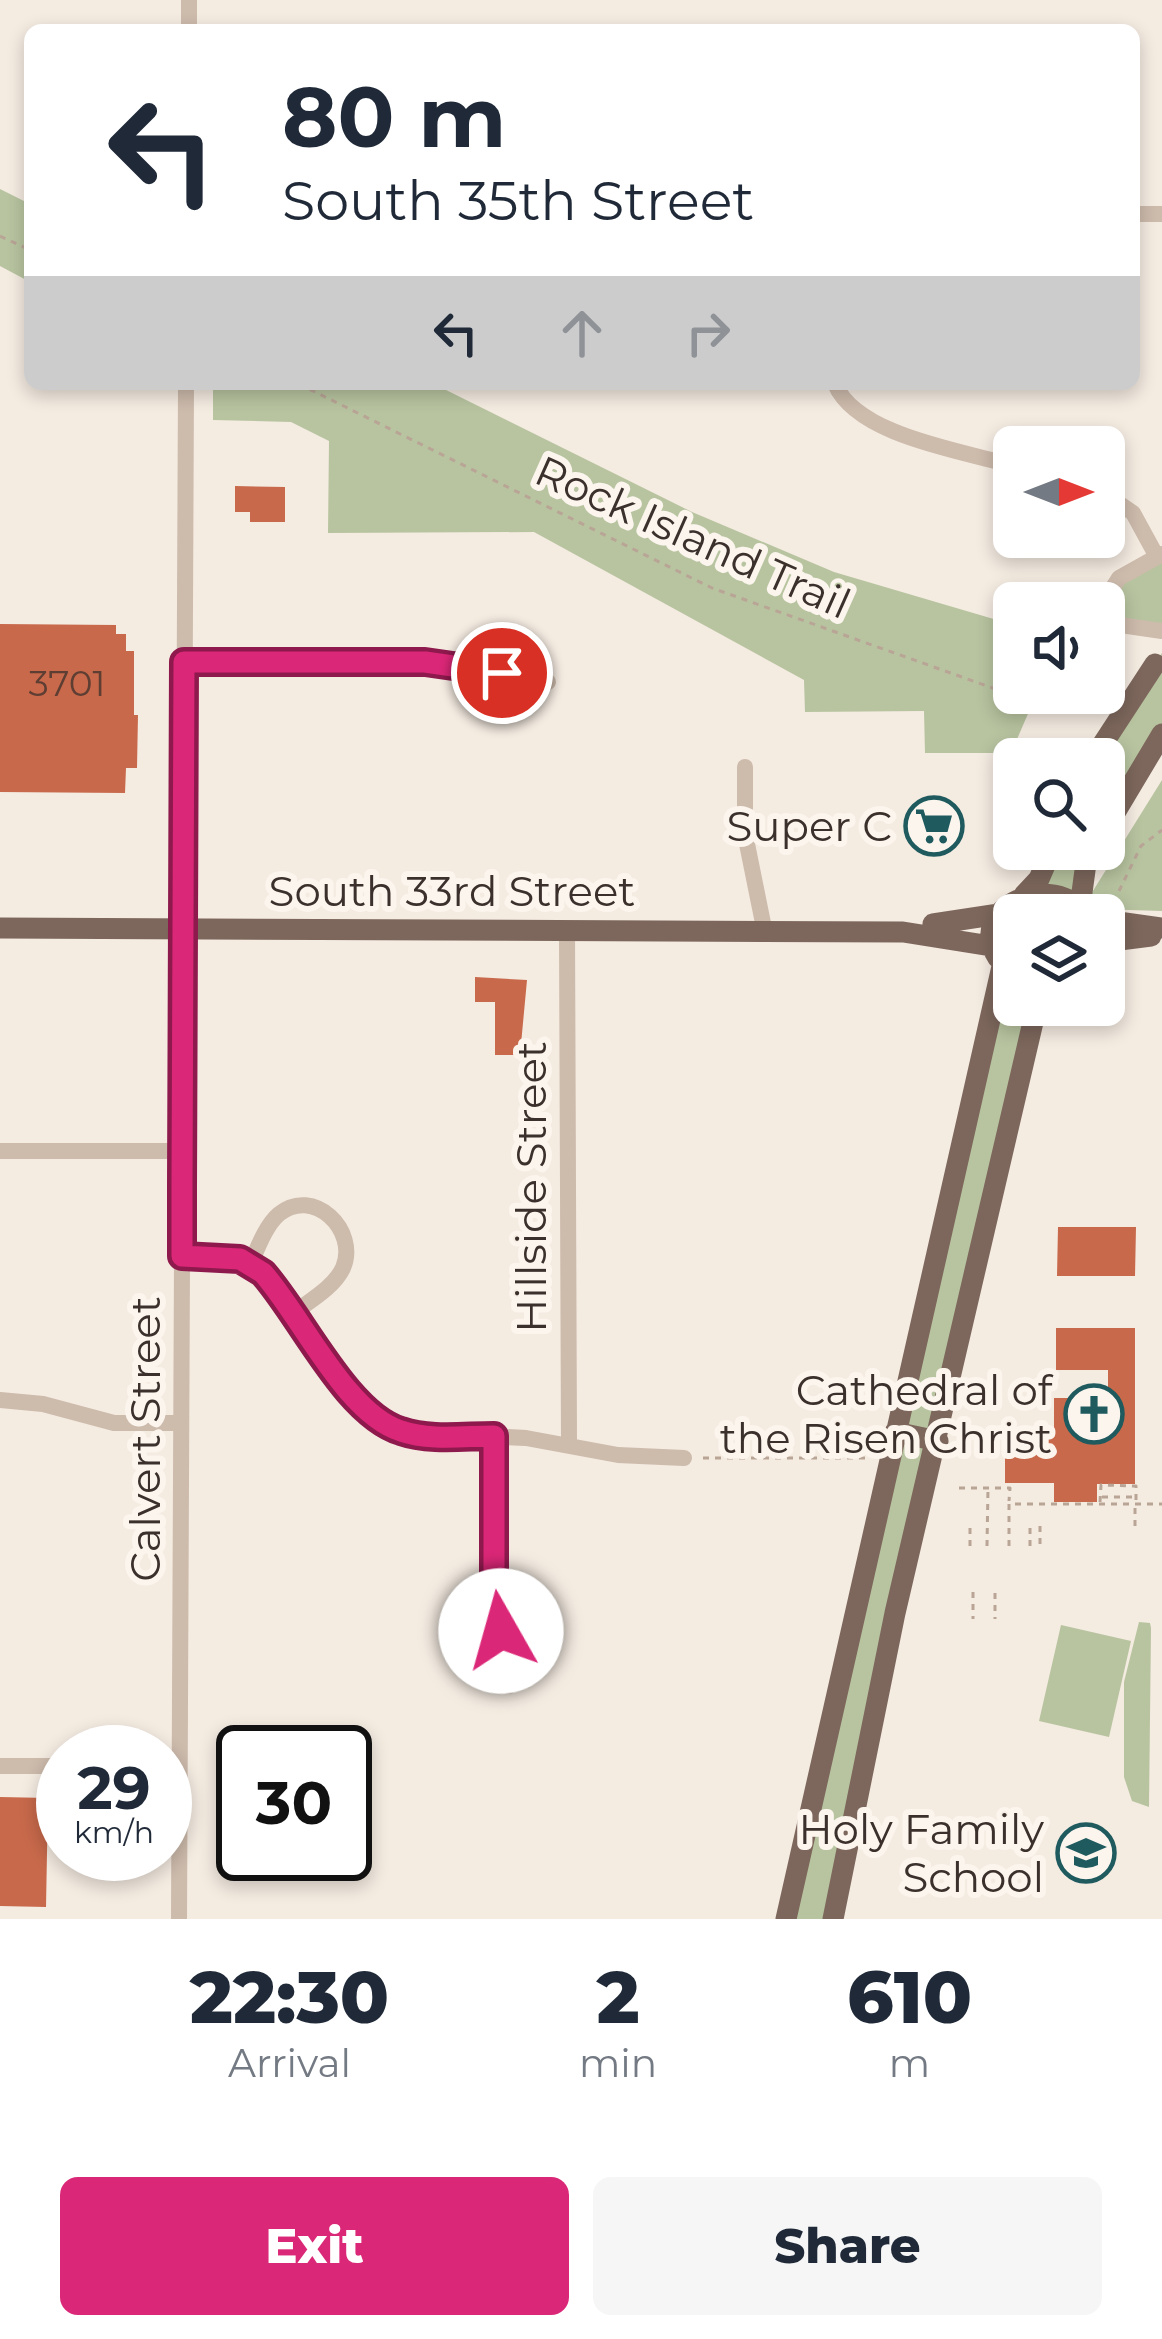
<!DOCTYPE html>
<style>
body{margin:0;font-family:Montserrat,sans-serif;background:#f6f6f7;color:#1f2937;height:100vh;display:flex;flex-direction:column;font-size:45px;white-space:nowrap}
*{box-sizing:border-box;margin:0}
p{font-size:39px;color:#747a83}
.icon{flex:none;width:66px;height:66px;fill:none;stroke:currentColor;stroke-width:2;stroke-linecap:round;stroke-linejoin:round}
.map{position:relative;height:1919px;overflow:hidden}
.sheet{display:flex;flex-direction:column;background:#fff;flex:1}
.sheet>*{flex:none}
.guide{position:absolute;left:24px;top:24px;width:1116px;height:366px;border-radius:18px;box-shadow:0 6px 18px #0003;background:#fff;color:#1f2937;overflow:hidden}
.needle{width:78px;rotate:90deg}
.controls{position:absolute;left:993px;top:426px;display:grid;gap:24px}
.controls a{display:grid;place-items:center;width:132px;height:132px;border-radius:18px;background:#fff;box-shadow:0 6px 18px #0003;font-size:60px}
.speed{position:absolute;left:36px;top:1725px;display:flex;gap:24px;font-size:60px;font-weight:700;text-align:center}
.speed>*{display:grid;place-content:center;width:156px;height:156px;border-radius:50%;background:#fff;box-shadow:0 6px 18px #0003;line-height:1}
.speed small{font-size:30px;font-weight:400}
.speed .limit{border:6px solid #111;border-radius:18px;background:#fff;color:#111}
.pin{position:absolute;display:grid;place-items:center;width:102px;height:102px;color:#fff;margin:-51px;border:6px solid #fff;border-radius:50%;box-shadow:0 3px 12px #0007}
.me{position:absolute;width:132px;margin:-66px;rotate:353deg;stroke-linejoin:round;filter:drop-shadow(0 0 9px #0008)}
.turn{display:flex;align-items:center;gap:42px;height:252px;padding:0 60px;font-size:54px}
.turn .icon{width:156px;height:156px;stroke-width:2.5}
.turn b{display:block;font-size:84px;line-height:102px}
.lanes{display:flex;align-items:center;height:114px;padding:0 60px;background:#0003;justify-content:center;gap:60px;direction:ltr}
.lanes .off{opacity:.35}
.eta{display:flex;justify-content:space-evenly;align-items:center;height:204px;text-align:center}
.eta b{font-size:72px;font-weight:800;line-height:84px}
.cta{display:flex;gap:24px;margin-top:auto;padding:24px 60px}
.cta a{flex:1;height:138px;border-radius:18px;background:#db2777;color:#fff;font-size:48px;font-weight:800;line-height:138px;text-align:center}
.cta a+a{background:#f6f6f7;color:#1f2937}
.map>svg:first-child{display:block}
</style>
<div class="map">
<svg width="1162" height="1919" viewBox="0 0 1162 1919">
<rect width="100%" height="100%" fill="#f4ebe1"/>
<path fill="#b8c4a0" d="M0,189L30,204V282L0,266Z
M213,384H434L692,512L834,572L1014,625V693H1037L1011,753H925L924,711L805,712L804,680L534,532L328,533L329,441L291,422L213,420Z
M1162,554V631L1114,624L1103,599Z
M1162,653V734L1104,831V759L1133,696Z
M1162,780V911L1096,909L1091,894Z
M1052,849H1094L1085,915H1014V1005H1037L833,1919H786L1000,991L991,946Z
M1139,1622L1150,1623L1151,1628L1149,1807L1132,1801L1124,1777V1682Z
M1061,1625L1131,1641L1109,1737L1039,1721Z"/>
<path fill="#c8694b" d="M235,486L285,487V522H250V512H235Z
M0,624L116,625V634H126V651H134V715H138L137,768H126L125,793L0,792Z
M959,809V842L910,843V810Z
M475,977L527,980L520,1055H495V1002H475Z
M1058,1227H1136L1135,1276H1057Z
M1056,1328H1135V1484H1097V1502H1054V1483H1005V1430H1054V1398H1108V1370H1056Z
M0,1797L48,1798L46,1907L0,1906Z"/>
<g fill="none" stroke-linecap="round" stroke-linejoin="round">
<path stroke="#b9a596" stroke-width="3" stroke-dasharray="6 6" stroke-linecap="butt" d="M0,236L30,250
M299,384L712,588L1004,692L1102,712
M1119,891L1141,846L1162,830
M703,1458H868
M959,1488H1010L1009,1501
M1102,1497H1135
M1100,1502L1101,1485L1136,1486V1502
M1040,1526V1546
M1135,1526V1506
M970,1546V1525
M987,1546L988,1488
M1009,1546V1504H1162
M1030,1546V1526
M973,1592V1619
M995,1593V1619"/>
<path stroke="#cdbbac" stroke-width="16" d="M189,30V0
M1134,214H1162
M835,384C857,436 963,451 1014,466
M1104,493L1133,513L1157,557
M1103,603L1119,578L1162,554
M1104,614L1114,624L1162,631
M184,662H425L548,682
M745,767V834L765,933
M567,930L569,1444
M0,1151H182
M181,1256L251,1263L275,1287L360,1404L403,1432L526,1438L618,1455L684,1458
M251,1263C258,1247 266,1225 279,1214C313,1186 359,1230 343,1268C334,1287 311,1300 295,1312
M0,1400L43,1404L114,1423H181
M493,1436L494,1578L509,1686
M0,1766H63
M179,1919L186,384"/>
<path stroke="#7d675c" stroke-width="21" d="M1104,831L1162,734
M1024,895L1039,879L1052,849
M1080,907L1086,863L1094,849
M1104,920L1162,928
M933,924L999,914
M0,928L903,932L991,946
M1104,942L1151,936
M998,958C965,907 1055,869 1085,915
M895,1432L938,1441
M786,1919L1003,962
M833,1919L895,1613L1037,1005"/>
<path stroke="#7d675c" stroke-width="21" d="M1093,759L1155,664"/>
</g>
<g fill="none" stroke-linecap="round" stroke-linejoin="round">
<g stroke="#8e194d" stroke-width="30">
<path id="route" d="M501,1631L494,1577V1436C464,1436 430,1441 401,1431C346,1414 302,1317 263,1273L240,1259L182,1256V1186L184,662H425L502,673"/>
</g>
<use href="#route" stroke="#db2777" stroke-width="21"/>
</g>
<defs>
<g id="supermarket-ring" transform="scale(3)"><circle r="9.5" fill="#fbf5ee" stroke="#1f5a5e" stroke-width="1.5"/><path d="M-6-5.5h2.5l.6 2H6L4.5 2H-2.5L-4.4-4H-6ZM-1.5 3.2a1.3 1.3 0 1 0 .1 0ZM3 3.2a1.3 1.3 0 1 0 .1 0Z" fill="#1f5a5e"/></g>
<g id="church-ring" transform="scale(3)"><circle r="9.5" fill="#fbf5ee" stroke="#1f5a5e" stroke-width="1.5"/><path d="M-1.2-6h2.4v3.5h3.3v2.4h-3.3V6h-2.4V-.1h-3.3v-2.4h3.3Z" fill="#1f5a5e"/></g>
<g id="school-ring" transform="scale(3)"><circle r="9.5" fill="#fbf5ee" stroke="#1f5a5e" stroke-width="1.5"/><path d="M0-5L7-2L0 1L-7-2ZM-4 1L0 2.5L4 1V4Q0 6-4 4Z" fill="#1f5a5e"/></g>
</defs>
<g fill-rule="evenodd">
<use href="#supermarket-ring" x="934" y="826"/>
<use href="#church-ring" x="1094" y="1414"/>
<use href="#school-ring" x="1086" y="1853"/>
</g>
<g text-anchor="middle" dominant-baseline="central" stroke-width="12" stroke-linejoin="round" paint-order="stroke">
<g font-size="36" fill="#5e3e33">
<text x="67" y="683">3701</text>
</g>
<g font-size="42" fill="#3b302b" stroke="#fbf5ee">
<text transform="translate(693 537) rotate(24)">Rock Island Trail</text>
<text x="452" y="891">South 33rd Street</text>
<text transform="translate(531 1187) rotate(-90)">Hillside Street</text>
<text transform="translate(145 1439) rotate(-90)">Calvert Street</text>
</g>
<g font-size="42" fill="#3b302b" stroke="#fbf5ee" text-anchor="end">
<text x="892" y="826">Super C</text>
<text x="1052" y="1390">Cathedral of<tspan x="1052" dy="48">the Risen Christ</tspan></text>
<text x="1044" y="1829">Holy Family<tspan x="1044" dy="48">School</tspan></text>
</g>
</g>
</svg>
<div class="controls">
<a><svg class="needle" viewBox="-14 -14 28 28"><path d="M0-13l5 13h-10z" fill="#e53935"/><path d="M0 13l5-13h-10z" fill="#747a83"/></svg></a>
<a><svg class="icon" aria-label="sound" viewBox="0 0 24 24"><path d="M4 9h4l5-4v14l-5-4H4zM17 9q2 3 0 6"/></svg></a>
<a><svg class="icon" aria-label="search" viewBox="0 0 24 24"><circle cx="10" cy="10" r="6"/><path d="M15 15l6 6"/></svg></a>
<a><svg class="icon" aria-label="layers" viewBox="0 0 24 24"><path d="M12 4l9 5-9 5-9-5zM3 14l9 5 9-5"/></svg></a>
</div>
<div class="speed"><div>29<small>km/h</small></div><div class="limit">30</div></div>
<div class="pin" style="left:502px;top:673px;background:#d93025"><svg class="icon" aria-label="arrive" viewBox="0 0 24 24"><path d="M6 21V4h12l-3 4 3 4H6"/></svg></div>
<svg class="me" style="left:501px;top:1631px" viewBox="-20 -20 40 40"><circle r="19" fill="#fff"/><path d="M0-13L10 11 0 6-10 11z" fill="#db2777"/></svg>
<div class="guide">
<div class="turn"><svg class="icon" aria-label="left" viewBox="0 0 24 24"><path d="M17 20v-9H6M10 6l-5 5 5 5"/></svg><div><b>80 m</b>South 35th Street</div></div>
<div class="lanes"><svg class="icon" aria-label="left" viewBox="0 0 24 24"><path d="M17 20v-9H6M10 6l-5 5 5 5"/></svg><svg class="icon off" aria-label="ahead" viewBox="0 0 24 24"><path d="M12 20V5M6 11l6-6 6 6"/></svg><svg class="icon off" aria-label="right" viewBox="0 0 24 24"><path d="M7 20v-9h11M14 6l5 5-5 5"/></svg></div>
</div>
</div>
<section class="sheet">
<div class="eta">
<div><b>22:30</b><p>Arrival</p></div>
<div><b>2</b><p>min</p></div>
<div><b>610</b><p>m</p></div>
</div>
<div class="cta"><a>Exit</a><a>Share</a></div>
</section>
